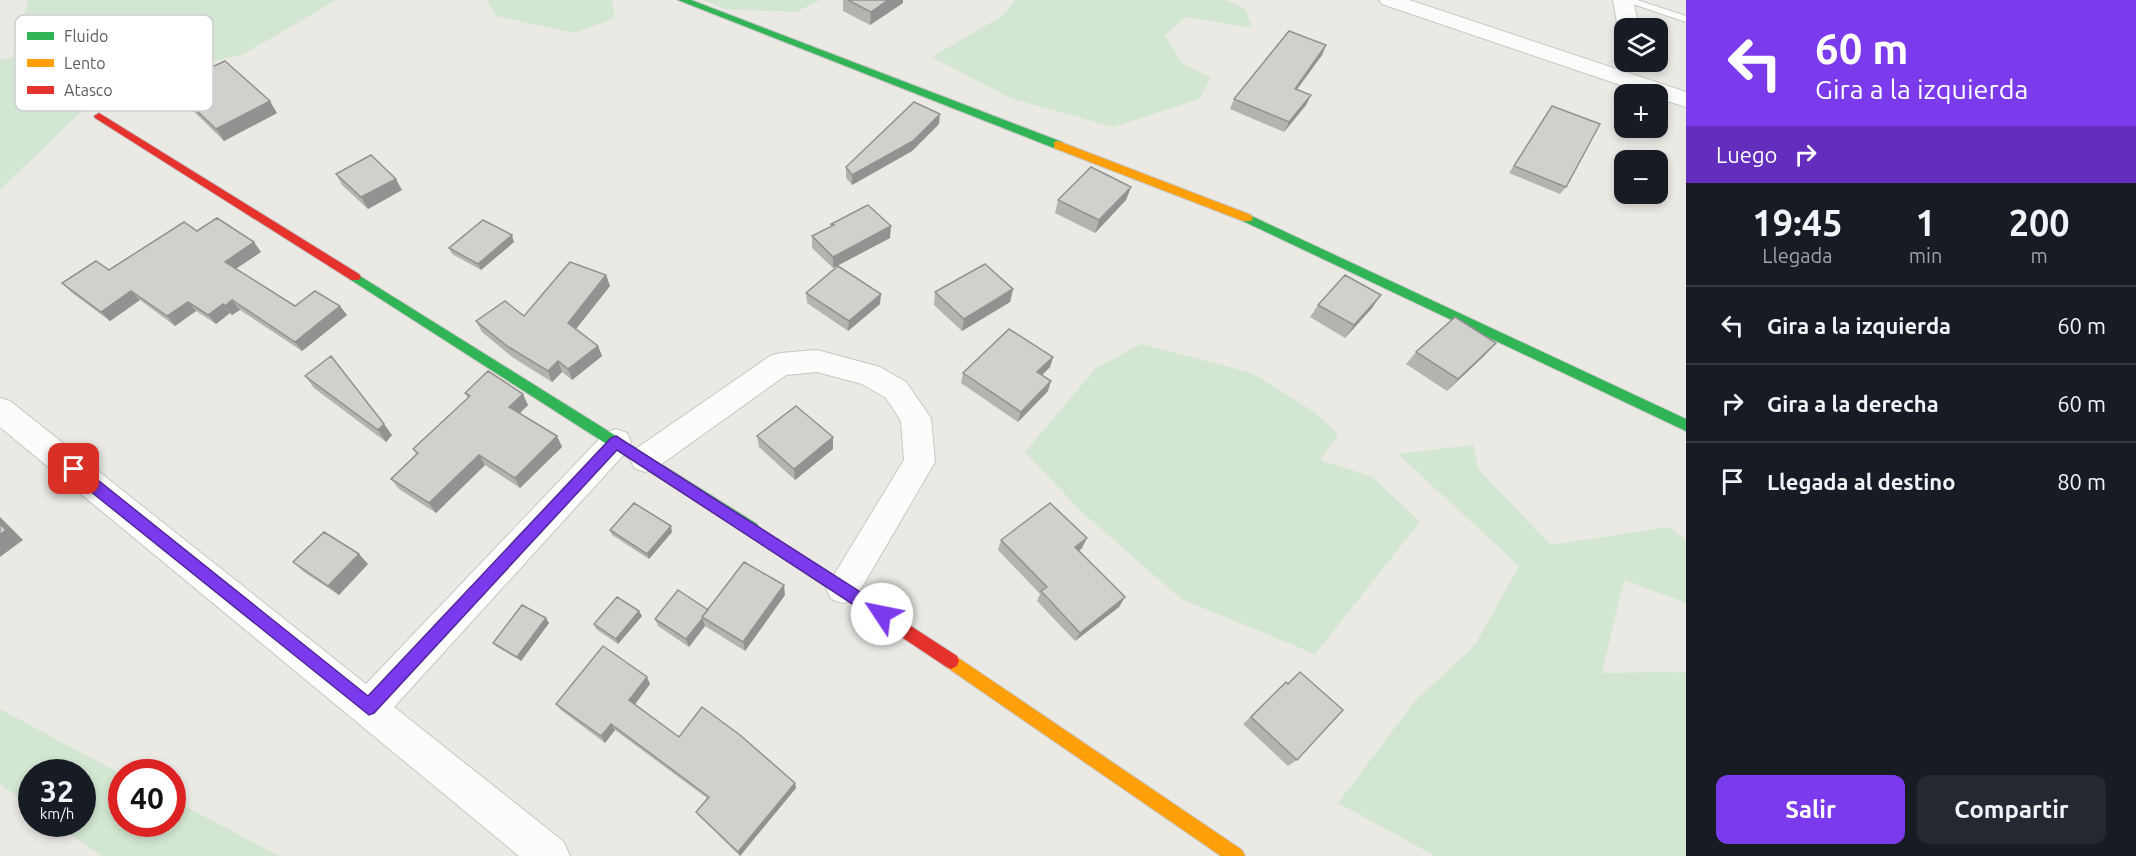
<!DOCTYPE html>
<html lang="es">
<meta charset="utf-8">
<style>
body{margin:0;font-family:Ubuntu,sans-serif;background:#242831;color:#f1f3f6;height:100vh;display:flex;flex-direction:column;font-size:22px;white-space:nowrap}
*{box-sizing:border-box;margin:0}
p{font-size:20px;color:#9ea1a6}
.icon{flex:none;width:33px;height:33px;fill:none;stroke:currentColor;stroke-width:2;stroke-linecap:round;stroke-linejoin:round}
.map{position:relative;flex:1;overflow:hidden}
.drawer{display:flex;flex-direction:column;background:#171b24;width:450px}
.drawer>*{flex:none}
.banner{background:#7c3aed;color:#fff;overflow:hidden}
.controls{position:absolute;left:1614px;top:18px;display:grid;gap:12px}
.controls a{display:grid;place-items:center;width:54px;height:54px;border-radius:12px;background:#171b24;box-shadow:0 3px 9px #0003;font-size:30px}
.speed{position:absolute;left:18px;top:759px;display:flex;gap:12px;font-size:30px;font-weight:700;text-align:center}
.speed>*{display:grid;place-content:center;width:78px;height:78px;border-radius:50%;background:#171b24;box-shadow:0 3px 9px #0003;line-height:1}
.speed small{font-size:15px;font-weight:400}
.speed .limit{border:9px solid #d22;background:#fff;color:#111}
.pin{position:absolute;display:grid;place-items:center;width:51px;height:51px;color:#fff;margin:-26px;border-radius:12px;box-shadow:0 3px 9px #0006}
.me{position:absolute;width:66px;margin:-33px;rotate:304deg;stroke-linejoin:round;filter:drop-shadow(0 0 4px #0008)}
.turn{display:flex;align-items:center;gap:21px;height:126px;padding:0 30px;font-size:27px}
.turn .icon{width:78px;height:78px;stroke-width:2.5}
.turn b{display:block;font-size:42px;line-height:51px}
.then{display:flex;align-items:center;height:57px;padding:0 30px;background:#0003;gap:12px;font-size:22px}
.eta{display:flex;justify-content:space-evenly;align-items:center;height:102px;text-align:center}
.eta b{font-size:36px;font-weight:700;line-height:42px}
.action{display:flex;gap:12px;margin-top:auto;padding:12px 30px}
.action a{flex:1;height:69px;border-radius:12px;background:#7c3aed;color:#fff;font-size:24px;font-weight:700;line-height:69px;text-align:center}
.action a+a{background:#242831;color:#f1f3f6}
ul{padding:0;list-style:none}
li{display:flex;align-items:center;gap:18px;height:78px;padding:0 30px;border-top:2px solid #363941}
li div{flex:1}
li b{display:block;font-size:22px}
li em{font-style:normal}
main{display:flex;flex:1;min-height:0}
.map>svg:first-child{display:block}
</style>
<main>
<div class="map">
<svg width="1686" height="856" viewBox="0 0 1686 856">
<rect width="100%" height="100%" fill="#eae9e4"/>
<path fill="#d2e6d1" d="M28,0H336L244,54L108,86L0,190V59L12,58Z
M487,0H612L615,18L574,33L496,16Z
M703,0H820L796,12L725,9Z
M1015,0H1226L1246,10L1252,28L1186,17L1165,35L1182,63L1211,78L1199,99L1113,127L1010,98L932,57L1002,16Z
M1141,344L1252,373L1314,412L1338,434L1320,460L1373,477L1420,522L1315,654L1181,599L1083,513L1025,452L1096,368Z
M1473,445L1479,470L1551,545L1668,527L1686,540V603L1624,580L1602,673L1686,672V856H1435L1338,803L1415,701L1475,645L1519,566L1398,454Z
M0,709L121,774L122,824H172L173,800L279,856H102L56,824H82V772H32L31,806L0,784Z"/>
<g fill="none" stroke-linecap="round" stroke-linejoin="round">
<g stroke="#c7c7c6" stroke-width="2">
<path id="lane" d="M1621,0H1637L1686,16V22Z"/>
</g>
<g stroke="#c7c7c6" stroke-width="2">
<path id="street" d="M1379,0H1409L1686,92V107L1658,98V94H1647L1382,4Z
M1613,0H1633L1639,28H1624V33H1621L1618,28Z
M817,350L880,367L906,382L931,418L935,462L855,599L843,603L831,599L826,588L904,460L901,421L886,398L862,384L817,372L786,375L656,468L645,472L634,468L630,459L634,450L770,356L780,353Z
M0,398L10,401L366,684L605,433L616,429L627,433L631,442L627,451L394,707L564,842L570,856H519L0,427Z"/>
</g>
<g stroke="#c5c6c4" stroke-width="2">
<path id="fast" d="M678,0H691L1062,142L1063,145L1062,148H1054Z
M1247,214L1686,419V431L1243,221L1241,218Z
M355,273L757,524L759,529L757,534L752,535L747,534L351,280L349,277Z"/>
</g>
<g stroke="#c5c6c4" stroke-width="2">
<path id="slow" d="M1058,141L1251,215L1253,218L1251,221H1243L1054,148V142Z
M951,653L1242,850L1245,856H1221L945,666L943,661L945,656Z"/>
</g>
<g stroke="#c5c6c4" stroke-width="2">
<path id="jam" d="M99,113L359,274L361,277L359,280H351L95,118L94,116Z
M752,523L957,656L959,661L957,666L951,669L945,666L747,534L745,529L747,524Z"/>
</g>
<use href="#lane" fill="#fcfcfb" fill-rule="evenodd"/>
<use href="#street" fill="#fcfcfb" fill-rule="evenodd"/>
<use href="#fast" fill="#30b455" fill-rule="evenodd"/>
<use href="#slow" fill="#ff9f0a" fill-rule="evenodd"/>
<use href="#jam" fill="#e5322d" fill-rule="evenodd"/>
</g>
<path fill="#b4b3b0" d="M843,0H903V3L870,25L843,11Z
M1326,45L1322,55L1297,89L1311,95L1306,105L1284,132L1230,109L1234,99Z
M171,86L277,113L224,141L180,98Z
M1552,106L1566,187L1560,194L1509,173Z
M939,124L912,151L852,185L846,178V167Z
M336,174L402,190L368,209L342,185Z
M1131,187L1126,200L1095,233L1055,213L1058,200Z
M831,224L890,238L833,268L812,248V236L831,227Z
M197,231L261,252L236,269L295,306L347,315L302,351L240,310L232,315L230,313L216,324L196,311L175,326L140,300L110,321L71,292L62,283L109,270Z
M514,242L481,270L452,254L449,248Z
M606,275L610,286L576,329L598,346L602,356L572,380L562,372L552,382L512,357L482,332L476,321L524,316Z
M1013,289L1010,302L962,331L934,305L935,292Z
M806,293L880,304L848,331L807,303Z
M1318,305L1372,308L1345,338L1310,317Z
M1416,352L1485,355L1447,391L1406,364Z
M1053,357L1050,367L1042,375L1048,391L1018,422L961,383L963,373Z
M305,376L392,435L386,442L314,388Z
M465,393L528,405L520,413L557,436L562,447L520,488L485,465L436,513L399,489L391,479L416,454L413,449L468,398Z
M757,436L833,449L795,480L759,447Z
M610,530L672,532L649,559L612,535Z
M1001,540L1082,548L1079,551L1125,597L1119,607L1075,641L1037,601L1040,594L998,550Z
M293,562L368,564L339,595L304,572Z
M785,595L745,651L705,626L689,647L658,626L655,619Z
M642,616L618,644L596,629L594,624Z
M549,623L521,661L497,647L493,643Z
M1300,672L1297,760L1288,766L1243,724L1278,689L1286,682L1287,684Z
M650,684L635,704L679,737L795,783L796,788L740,856L699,816L696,812L707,798L615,730L605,743L561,710L556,704Z"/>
<path fill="#929290" d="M888,0H903V3L870,25L871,12Z
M1326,45L1322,55L1290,99L1295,89Z
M1311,95L1306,105L1284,132L1289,122Z
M270,101L277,113L224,141L216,129Z
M940,114L939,124L912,151L852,185V175Z
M396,179L402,190L368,209L361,197Z
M1131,187L1126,200L1095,233L1099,220Z
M891,226L890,238L833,268V257Z
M512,235L514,242L481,270L478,264Z
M254,242L261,252L232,271L225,262Z
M606,275L610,286L572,334L568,323Z
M1013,289L1010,302L962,331L964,319Z
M131,291L140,300L110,321L101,312Z
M881,294L880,304L848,331L849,321Z
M1381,295L1372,308L1345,338L1354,325Z
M232,300L240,310L232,315L225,306Z
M188,302L196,311L175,326L167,316Z
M223,304L230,313L216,324L208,315Z
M340,306L347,315L302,351L295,342Z
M1496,343L1485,355L1447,391L1458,379Z
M598,346L602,356L572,380L568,369Z
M1053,357L1050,367L1034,383L1037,372Z
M558,361L562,372L552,382L548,371Z
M1051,381L1048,391L1018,422L1021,412Z
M523,394L528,405L515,418L509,407Z
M384,424L392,435L386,442L378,430Z
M557,436L562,447L520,488L515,478Z
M833,437V449L795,480L794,469Z
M479,455L485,465L436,513L429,503Z
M0,517L23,540L0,557Z
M671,526L672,532L649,559L647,554Z
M1087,538L1082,548L1071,557L1075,547Z
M359,554L368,564L339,595L328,586Z
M784,585L785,595L745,651L743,642Z
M1125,597L1119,607L1075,641L1080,633Z
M639,611L642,616L618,644L616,639Z
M546,618L549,623L521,661L517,657Z
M702,618L705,626L689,647L686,639Z
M647,677L650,684L633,707L629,700Z
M611,724L615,730L605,743L601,736Z
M795,783L796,788L740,856L738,852Z"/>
<path fill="#d1d0cd" stroke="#929290" stroke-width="1.5" d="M848,0H888L871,12Z
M1289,31L1326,45L1295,89L1311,95L1289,122L1234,99Z
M225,61L270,101L216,129L171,86Z
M914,102L940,114L913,141L852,175L846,167Z
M1552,106L1600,124L1566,187L1514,166Z
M371,155L396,179L361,197L336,174Z
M1091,167L1131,187L1099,220L1058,200Z
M868,205L891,226L833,257L812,236L834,225L831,224Z
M217,218L254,242L225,262L295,306L315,291L340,306L295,342L232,300L225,306L223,304L208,315L188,302L167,316L131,291L101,312L62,283L96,261L109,270L184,222L197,231Z
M483,220L512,235L478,264L449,248Z
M570,262L606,275L568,323L598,346L568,369L558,361L548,371L507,346L476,321L505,301L524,316Z
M985,264L1013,289L964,319L935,292Z
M838,266L881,294L849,321L806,293Z
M1345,275L1381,295L1354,325L1318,305Z
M1455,317L1496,343L1458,379L1416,352Z
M1009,329L1053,357L1037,372L1051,381L1021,412L963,373Z
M331,356L384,424L378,430L305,376Z
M488,371L523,394L509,407L557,436L515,478L479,455L429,503L391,479L418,453L413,449L470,396L465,393Z
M796,406L833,437L794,469L757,436Z
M634,503L671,526L647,554L610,530Z
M1050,503L1087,538L1075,547L1125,597L1080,633L1041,591L1047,587L1001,540Z
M0,524L6,530L0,535Z
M324,532L359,554L328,586L293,562Z
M744,562L784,585L743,642L702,617Z
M678,590L708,610L702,617L703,618L686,639L655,619Z
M617,597L639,611L616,639L594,624Z
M522,605L546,618L517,657L493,643Z
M603,646L647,677L629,700L679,737L702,707L740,735L795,783L738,852L696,812L709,797L611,724L601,736L556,704Z
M1300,672L1343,710L1297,760L1251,717L1286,682L1288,684Z"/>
<path fill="#7c3aed" stroke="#51269a" stroke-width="1.5" d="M616,436L887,609L890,614L887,620L882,622L877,620L617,450L374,713L369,715L69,474L67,469L69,465H79L368,696L611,438Z"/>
<rect x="15" y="15" width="198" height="96" rx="9" fill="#fff" stroke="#ceced0" stroke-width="1.5"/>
<rect x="27" y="32" width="27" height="8" fill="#30b455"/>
<rect x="27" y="59" width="27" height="8" fill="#ff9f0a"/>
<rect x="27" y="86" width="27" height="8" fill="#e5322d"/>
<g font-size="16" fill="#5a5d62">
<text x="64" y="42">Fluido</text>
<text x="64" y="69">Lento</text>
<text x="64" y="96">Atasco</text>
</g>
</svg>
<div class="controls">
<a><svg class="icon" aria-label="layers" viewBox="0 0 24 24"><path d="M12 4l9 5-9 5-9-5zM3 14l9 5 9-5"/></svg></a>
<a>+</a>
<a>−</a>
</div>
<div class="speed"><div>32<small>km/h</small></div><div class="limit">40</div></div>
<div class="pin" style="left:74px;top:469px;background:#d93025"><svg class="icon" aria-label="arrive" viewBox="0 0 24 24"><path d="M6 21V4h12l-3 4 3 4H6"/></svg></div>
<svg class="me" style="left:882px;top:614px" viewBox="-20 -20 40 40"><circle r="19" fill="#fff"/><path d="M0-13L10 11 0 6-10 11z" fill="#7c3aed"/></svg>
</div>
<section class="drawer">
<div class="banner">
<div class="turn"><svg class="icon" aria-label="left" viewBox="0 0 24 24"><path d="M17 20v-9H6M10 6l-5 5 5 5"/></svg><div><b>60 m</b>Gira a la izquierda</div></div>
<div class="then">Luego<svg class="icon" aria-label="right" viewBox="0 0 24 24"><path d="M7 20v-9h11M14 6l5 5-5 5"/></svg></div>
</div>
<div class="eta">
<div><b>19:45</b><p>Llegada</p></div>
<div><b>1</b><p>min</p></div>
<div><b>200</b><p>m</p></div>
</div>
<ul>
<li><svg class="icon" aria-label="left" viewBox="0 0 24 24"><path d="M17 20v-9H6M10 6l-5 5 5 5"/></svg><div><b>Gira a la izquierda</b></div><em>60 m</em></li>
<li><svg class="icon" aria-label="right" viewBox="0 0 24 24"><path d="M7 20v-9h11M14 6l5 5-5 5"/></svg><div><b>Gira a la derecha</b></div><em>60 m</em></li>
<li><svg class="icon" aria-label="arrive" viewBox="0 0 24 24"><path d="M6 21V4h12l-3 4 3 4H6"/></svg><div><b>Llegada al destino</b></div><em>80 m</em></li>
</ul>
<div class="action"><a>Salir</a><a>Compartir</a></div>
</section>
</main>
